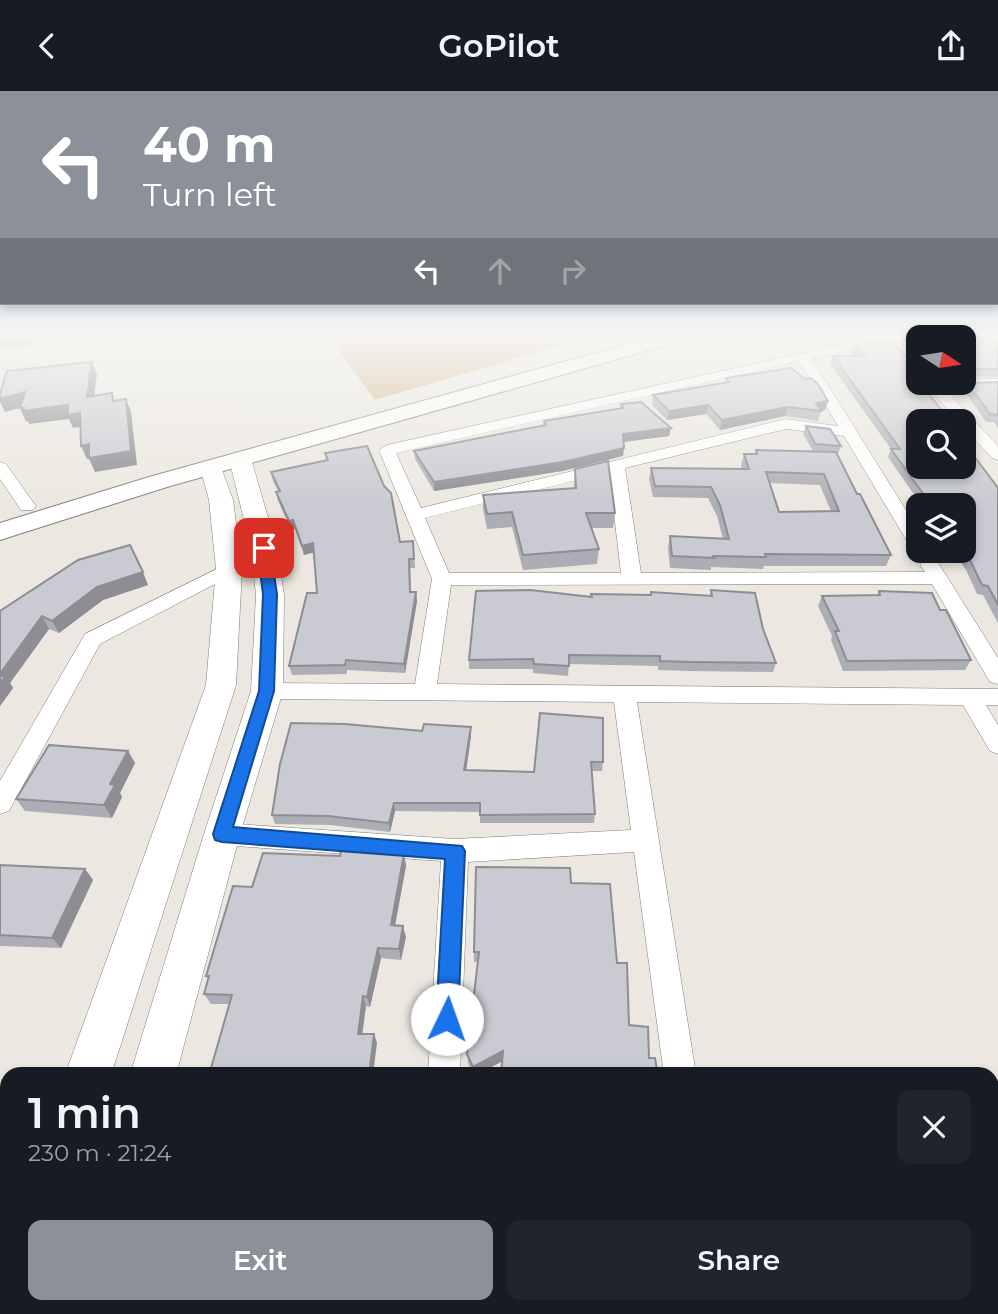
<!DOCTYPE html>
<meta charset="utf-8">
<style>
body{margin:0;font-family:Montserrat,sans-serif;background:#20242c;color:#f1f3f6;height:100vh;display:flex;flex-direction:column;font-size:26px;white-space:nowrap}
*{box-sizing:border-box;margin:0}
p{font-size:23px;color:#9ea1a6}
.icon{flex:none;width:38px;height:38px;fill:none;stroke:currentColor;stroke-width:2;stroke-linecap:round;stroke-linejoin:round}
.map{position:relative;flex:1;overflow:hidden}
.drawer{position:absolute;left:0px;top:976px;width:999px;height:247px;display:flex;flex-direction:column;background:#171b24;border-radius:21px 21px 0 0;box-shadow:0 4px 10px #0003}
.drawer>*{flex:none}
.hud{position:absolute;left:0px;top:0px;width:999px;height:214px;box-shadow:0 4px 10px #0003;background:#8c9099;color:#fff;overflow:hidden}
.needle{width:46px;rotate:102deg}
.tools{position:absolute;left:906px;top:234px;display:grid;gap:14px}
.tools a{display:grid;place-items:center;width:70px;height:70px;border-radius:14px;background:#171b24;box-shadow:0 4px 10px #0003;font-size:35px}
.pin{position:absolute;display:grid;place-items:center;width:60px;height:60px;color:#fff;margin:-30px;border-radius:14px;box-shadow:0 4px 10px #0006}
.me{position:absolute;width:77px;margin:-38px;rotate:3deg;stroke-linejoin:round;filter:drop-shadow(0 0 5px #0008)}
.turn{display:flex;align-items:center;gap:24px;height:147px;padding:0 28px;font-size:32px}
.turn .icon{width:91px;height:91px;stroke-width:2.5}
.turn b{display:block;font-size:49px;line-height:60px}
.lanes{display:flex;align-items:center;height:66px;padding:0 28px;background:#0003;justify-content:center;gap:35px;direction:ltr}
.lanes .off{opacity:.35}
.round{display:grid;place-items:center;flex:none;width:74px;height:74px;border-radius:14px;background:#20242c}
.headline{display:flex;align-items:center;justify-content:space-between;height:119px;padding:0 28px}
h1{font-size:42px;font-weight:600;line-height:52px}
.cta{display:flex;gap:14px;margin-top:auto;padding:14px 28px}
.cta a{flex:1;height:80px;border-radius:14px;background:#8c9099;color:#fff;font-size:28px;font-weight:600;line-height:80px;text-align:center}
.cta a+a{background:#20242c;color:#f1f3f6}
header{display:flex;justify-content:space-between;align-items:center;height:91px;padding:0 28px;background:#171b24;font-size:32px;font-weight:600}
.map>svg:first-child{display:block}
</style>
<header><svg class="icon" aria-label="back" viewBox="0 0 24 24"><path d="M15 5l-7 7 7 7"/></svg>GoPilot<svg class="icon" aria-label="share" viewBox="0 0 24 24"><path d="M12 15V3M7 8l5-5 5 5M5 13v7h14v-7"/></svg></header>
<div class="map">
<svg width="998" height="1223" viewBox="0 0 998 1223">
<rect width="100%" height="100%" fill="#ece8e1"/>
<path fill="#d2b485" d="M327,243H599L375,309Z"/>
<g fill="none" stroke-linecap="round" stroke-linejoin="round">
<g stroke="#827e78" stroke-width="1">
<path id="street" d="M890,243H998V250L919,247V249L901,251L919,270V282L914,281L888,252L811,267L919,440L920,460L912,459L910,455L844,345L786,338L625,377L641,482L925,481L920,474L923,470H937L998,567V593L990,591L932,493L451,494L437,593L998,598V614H986L998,634V663L990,660L963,614L637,611L696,984H664L634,761L468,771L460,984H428L441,770L222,754L213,751L209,743L213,735L222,732L455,748L631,739L614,611L267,608L259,606L256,600L259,594L267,592L415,593L432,488L379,359L387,354ZM799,270L838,335L786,328L421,417L396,362ZM609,381L621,482H449L425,427Z
M964,288H998V296L944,297L998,355V369L992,367L964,337V331H959L924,292H964Z
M0,371L6,373L33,411L36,415L33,419H21L0,388Z
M229,472L236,474L239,478L236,482L100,553L9,720L0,723V690L85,543Z
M992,1008H998V1042H992Z
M412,1216H452V1223H412Z
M695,1216H735L736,1223H696Z"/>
</g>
<g stroke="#827e78" stroke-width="1">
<path id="secondary" d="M609,243H633L611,256H599L596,252Z
M240,361L248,363L251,368L277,457L284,504L283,600L240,743L176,984H130L204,743L251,600L256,504L251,457L229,368L232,363Z
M211,369L219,371L233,409L242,478L236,594L111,984H65L206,594L216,478L209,409L200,376L203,371Z
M7,1189V1216H35L33,1223H0V1192Z
M60,1216H114L112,1223H58Z"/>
</g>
<g stroke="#827e78" stroke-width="2">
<path id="primary" d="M664,243H702L699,247L653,258L167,396L0,449V432L149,386Z"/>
</g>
<use href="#street" fill="#fff" fill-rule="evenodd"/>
<use href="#secondary" fill="#fff" fill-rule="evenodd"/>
<use href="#primary" fill="#fff" fill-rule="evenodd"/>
</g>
<path fill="#adaeb5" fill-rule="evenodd" d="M971,245L998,246V286L964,285V248H970Z
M910,247H919V266L907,254Z
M854,254L914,275L912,282L973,357L971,361L998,397V532L983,504L977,503L966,479L953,460H964V415H922L888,366L891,358L830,273L833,265H855L851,262Z
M726,287L828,310L825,319L821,320L818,330L785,325L720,339L706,323L667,329L652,314L653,304L725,291Z
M998,291V337L994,331H986L964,299L967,292Z
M621,313L671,337L669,345L624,351L623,365L562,380L434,400L415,368L414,360L543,335L544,330L620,318Z
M806,335L841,355L838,362H837L857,403L891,464L886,475H764L763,478L711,476V479L670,477L668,457L670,445L723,448L717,425L708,407L653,406L649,388L651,377L742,378L741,374L744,363H755L756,359L813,360L803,343ZM769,392L820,394L831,420L779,421Z
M325,362L400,451L413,450L415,477H410L411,501H416L417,510L405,582L347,579V583L292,584L289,575L317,502L314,461L304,464L295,438L291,439L278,410L276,401L278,400L273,390L271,381L326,369Z
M575,378L615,422L613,437H591L599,458L597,473L523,479L512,436L487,438L483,418V404L574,397Z
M148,494L103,509L59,542L49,538L10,592L13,597L0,615V520Z
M711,499L763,538L776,572L773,581L688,580L658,579V575L569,573L568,585L533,582V578H469V569L650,504L651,501L710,505Z
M879,500L940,519L971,569L965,579L843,580L831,549L832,545L818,515L822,505L877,504Z
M540,622L603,671L602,680H592L595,723L594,732H480V721L395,720L390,741L330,734L275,733L272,724L422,640L471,636V645L466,679L534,681Z
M128,660L135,672L120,702L122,706L112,727L25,720L16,708Z
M404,763L406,775L395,834L406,846L401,869L381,867L370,916L366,915L362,943H374L377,952L229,913H211L204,903L208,889L206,885L252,796L340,765Z
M0,774L85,778L93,789L61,857L0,855Z
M476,776L502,970L476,984H473L468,972L467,963L478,871H474V861Z
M992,1072L998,1073V1221L992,1203Z
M816,1216H867L869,1223H818Z"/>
<path fill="#8d8d93" d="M11,243H84L32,249L29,255L0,258V244Z
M92,271L97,283L92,319L87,306Z
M25,301L31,314L5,321L0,311V308Z
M126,308L131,321L137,374L95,381L89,368H87L81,355Z
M828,310L825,319L819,320L816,312Z
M68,314L80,322L86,335L73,337L69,328L29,333L28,330L26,331L20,317Z
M708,314L706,323L667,329L669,320Z
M788,316L785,325L720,339L722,329Z
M671,337L669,345L622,351L623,343Z
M624,357L623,365L562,380L434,400V391Z
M293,429L295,438L291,439L289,430Z
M313,452L315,461L304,464L302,455Z
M143,481L148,494L103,509L59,542L52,530L97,496Z
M416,501L417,510L405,582L404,573Z
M42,525L49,538L10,592L13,597L0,615V583Z
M471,636V645L465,688L464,679Z
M128,660L135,672L120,702L122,706L112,727L104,714L110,693Z
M394,712L395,720L390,741L389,732Z
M404,763L406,775L393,845L391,834Z
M85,778L93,789L61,857L52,847Z
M403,835L406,846L401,869L399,858Z
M378,857L381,867L370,916L367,906Z
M363,905L366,915L361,952L358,943Z
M374,943L377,952L373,984H369Z
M503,960V970L476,984H474L473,976Z
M243,1216H252L250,1223H242Z
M382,1216H386V1223H382Z"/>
<path fill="#c9cad2" stroke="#8d8d93" stroke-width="2" fill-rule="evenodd" d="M971,245L998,246V278H967L964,282V248H974Z
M910,247H919V256Z
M891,249L914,275H906L919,290V292H920L951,331H919V376H964V347L973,357H968L998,397V514L988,495L982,494L971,471L964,460V415H932L891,358H900L833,265H865L854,254Z
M92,271L87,306L112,302L113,310L126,308L131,360L89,367V353L81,355L80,322L68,324V314L23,320L24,317H20L25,301L0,308V303L7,280Z
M791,277L805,288L811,287L818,293L828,310L816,312L821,320L788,316L722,329L708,314L669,320L653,304L729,291L726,287Z
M998,291V324L990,323L967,292Z
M641,311L671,337L623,343L624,357L563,371L434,391L414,360L546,334L544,330L623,317L621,313Z
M806,335L830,338L841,355L815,353Z
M367,355L384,395L391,402L400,451L413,450L414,468H409L410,501H416L404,573L346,569L345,574L289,575L307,502H317L313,452L302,455L293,429L289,430L276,401L280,400L271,381L328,369L325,362Z
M756,359L836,361L857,403H860L891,464L765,463L766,466L713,465L714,467L672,465L670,445L729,448L720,414L711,396L655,395L651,377L749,378L744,363H757ZM766,381L824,383L839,420L779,421Z
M608,370L615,422H586L599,458L523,464L512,421L487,423L483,404L576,397L575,378Z
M130,454L143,481L97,496L52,530L42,525L0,583V520L78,469Z
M530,499L592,506L591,503L651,504V501L712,505L711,499L755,502L763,538L776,572L691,571L660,570V565L569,564V575L534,573L533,568L469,569L476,500Z
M879,500L932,502L940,519H946L971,569L847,570L835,540H839L822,505L880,504Z
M0,585H5L0,592Z
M540,622L603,627V671H591L595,723L480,724V712H394L389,732L328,725L272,724L280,673L291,632L345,633L422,640L424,633L471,636L464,679L534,681Z
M49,654L128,660L110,693L115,694L104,714L16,708Z
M341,759L404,763L391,834L403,835L399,858L378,857L367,906L363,905L358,943H374L369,984H209L232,904L204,903L209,885H206L233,795L252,796L263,762L340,765Z
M0,774L85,778L52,847L0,844Z
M476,776L570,777L571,792L610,793L617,872H627L629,934L648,936L649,967H655L658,984H501L503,960L473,976L467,963L479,861H474Z
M992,1072L998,1073V1160L997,1156H992Z
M145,1216H243L242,1223H144Z
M290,1216H382V1223H289Z
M469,1216H553L552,1223H468Z
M580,1216H670L671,1223H580Z
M827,1216H867L869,1223H829Z"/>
<linearGradient id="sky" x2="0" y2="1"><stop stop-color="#76c4ec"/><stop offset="0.59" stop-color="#f6f5f2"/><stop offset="1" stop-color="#f6f5f2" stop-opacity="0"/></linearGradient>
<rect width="998" height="415" fill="url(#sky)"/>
<path fill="#1a73e8" stroke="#114b97" stroke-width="2" d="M264,454L270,457L277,503L274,600L233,736L462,755L465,760L458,928L455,935L447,939L439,935L436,928L445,768L222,751L215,749L213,743L259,600L263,503L257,457Z"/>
</svg>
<div class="tools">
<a><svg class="needle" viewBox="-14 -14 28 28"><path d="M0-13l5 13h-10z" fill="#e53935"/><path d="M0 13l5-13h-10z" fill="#9ea1a6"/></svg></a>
<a><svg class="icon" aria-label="search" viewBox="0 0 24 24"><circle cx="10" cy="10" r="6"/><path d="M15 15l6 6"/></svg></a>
<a><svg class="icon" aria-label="layers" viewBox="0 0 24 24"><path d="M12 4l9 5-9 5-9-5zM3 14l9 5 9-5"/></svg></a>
</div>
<div class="pin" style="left:264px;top:457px;background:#d93025"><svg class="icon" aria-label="arrive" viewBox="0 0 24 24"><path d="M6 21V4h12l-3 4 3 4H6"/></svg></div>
<svg class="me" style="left:447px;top:928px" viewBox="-20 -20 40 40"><circle r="19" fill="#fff"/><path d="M0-13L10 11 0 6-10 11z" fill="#1a73e8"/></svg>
<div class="hud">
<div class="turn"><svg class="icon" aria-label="left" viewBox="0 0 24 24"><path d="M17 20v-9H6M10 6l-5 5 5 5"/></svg><div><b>40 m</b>Turn left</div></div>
<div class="lanes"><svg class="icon" aria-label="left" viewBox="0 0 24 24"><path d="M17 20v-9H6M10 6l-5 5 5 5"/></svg><svg class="icon off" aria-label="ahead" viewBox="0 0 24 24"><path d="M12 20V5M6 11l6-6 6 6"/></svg><svg class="icon off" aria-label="right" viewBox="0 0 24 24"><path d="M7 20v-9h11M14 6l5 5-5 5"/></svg></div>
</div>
<section class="drawer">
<div class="headline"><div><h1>1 min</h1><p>230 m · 21:24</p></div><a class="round"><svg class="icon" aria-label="close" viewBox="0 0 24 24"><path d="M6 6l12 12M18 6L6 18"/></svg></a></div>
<div class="cta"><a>Exit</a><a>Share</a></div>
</section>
</div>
